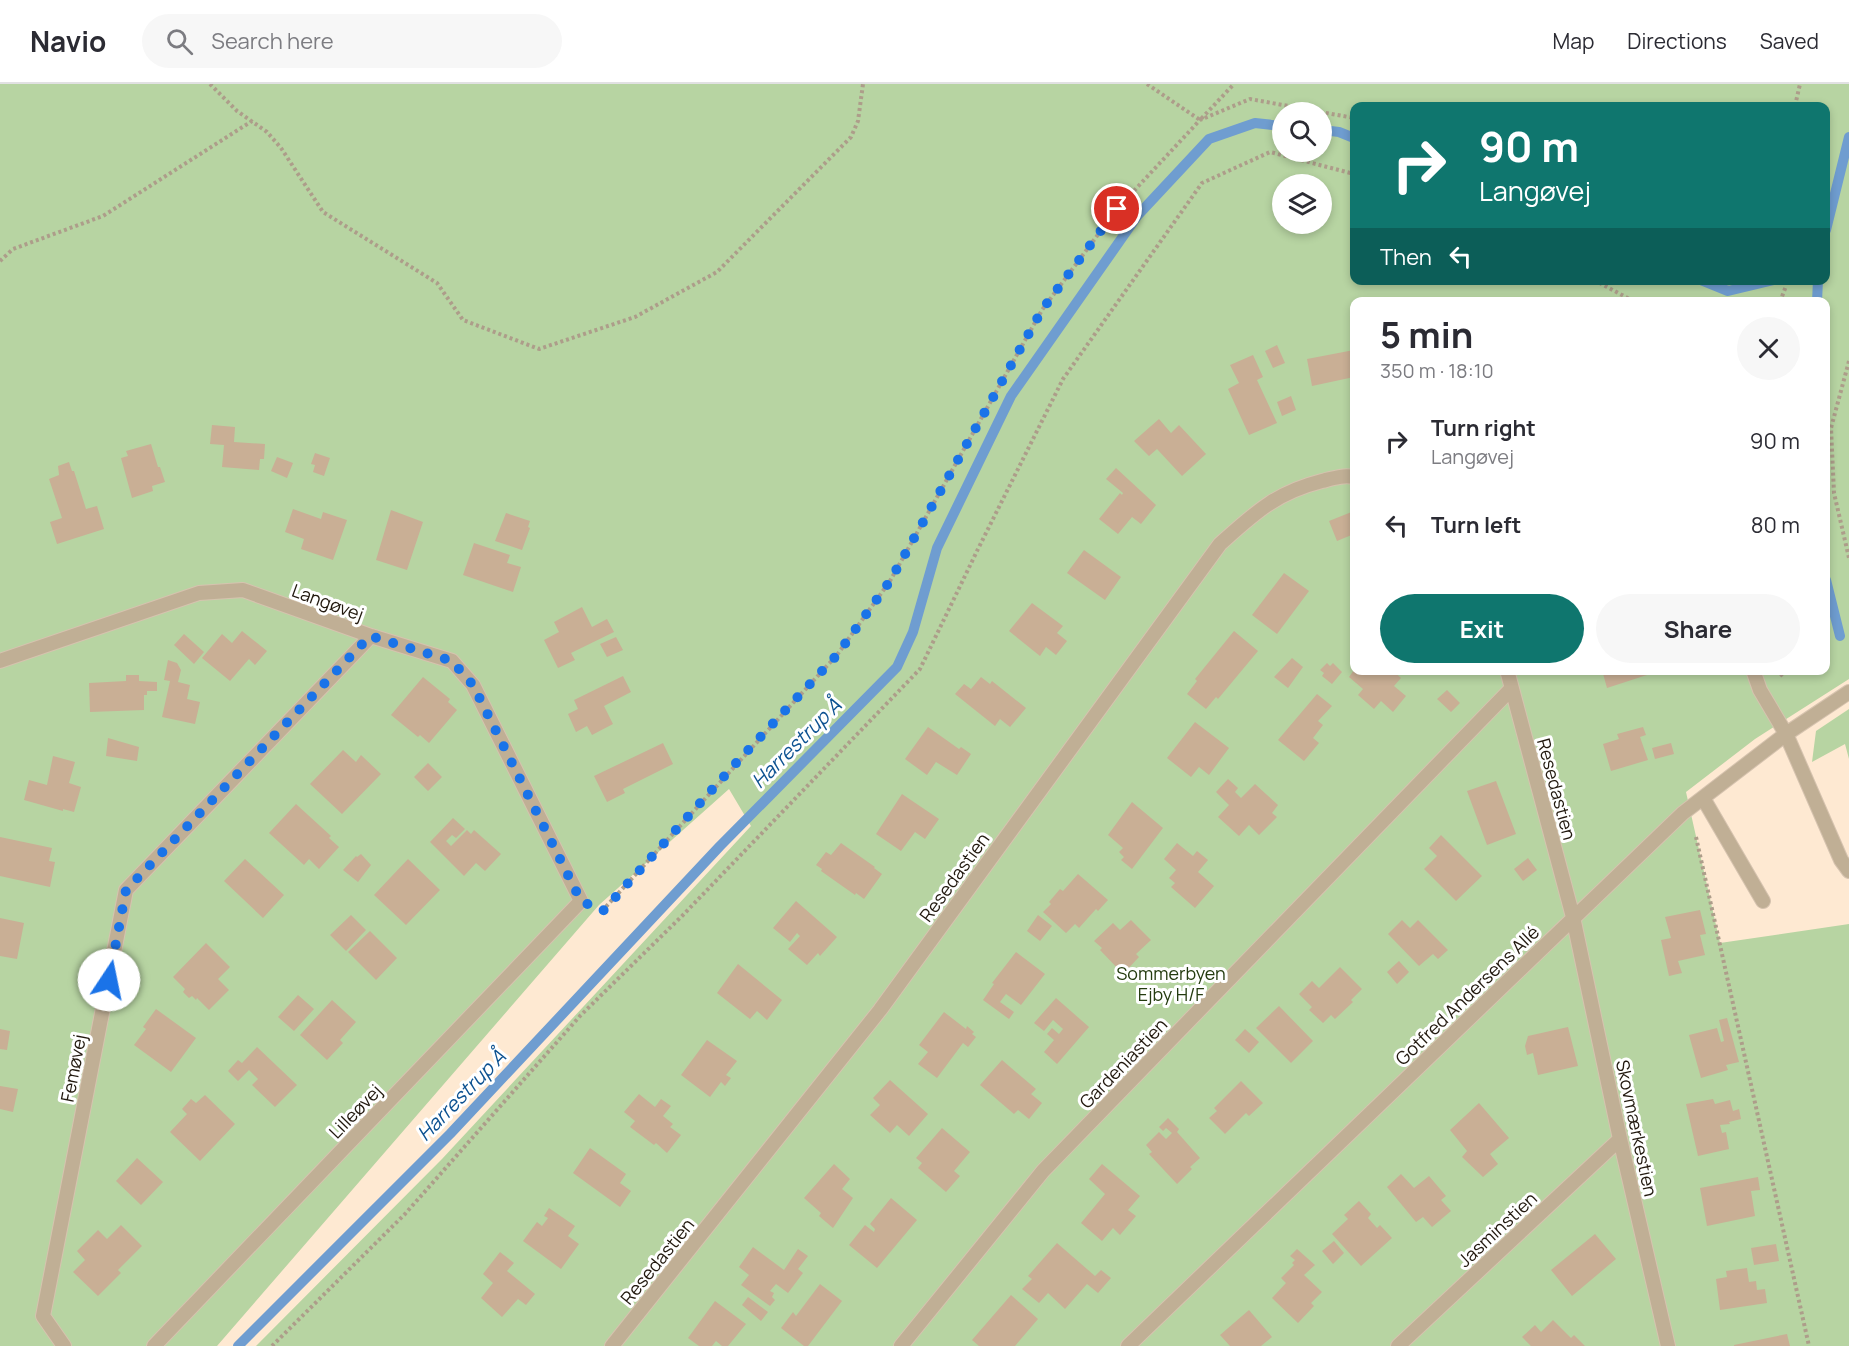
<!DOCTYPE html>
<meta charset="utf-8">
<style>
body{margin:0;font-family:Manrope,sans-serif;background:#f7f7f7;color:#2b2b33;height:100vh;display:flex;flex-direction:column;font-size:22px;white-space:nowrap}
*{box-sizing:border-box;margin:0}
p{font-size:20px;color:#7c7c81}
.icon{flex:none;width:33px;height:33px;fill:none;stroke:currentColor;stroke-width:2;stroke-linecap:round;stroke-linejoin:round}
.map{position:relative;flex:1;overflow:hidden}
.sheet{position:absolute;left:1350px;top:213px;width:480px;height:378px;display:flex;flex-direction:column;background:#fff;border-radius:12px;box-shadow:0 3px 9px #0003}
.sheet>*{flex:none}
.top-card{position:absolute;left:1350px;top:18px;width:480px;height:183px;border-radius:12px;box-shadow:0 3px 9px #0003;background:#0f766e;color:#fff;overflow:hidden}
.buttons{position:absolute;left:1272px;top:18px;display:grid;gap:12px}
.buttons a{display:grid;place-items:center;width:60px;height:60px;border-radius:50%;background:#fff;box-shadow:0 3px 9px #0003;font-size:30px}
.pin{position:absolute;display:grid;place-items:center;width:51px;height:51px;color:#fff;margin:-26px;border:3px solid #fff;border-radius:50%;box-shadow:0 2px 6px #0007}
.me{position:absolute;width:66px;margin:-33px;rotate:11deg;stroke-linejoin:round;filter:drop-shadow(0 0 4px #0008)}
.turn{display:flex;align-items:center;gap:21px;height:126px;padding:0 30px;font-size:27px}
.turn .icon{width:78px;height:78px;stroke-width:2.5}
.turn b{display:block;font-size:42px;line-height:51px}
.then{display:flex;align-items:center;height:57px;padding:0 30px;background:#0003;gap:12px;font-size:22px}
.round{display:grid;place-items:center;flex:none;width:63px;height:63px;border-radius:32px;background:#f7f7f7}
.head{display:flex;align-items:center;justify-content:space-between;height:102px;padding:0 30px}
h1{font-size:36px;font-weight:700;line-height:45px}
.primary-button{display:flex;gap:12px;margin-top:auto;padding:12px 30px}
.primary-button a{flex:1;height:69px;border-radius:36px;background:#0f766e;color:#fff;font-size:24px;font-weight:700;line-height:69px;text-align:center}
.primary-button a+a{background:#f7f7f7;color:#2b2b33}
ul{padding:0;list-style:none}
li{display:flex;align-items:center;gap:18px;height:84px;padding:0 30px}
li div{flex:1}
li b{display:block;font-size:22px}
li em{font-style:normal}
header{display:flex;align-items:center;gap:36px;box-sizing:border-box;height:84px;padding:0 30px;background:#fff;border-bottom:2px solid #e1e1e2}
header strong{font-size:28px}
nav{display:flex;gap:33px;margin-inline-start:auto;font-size:21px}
.search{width:420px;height:54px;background:#f7f7f7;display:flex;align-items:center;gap:15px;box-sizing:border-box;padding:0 21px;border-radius:33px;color:#7c7c81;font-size:22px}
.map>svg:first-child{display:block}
</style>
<header>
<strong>Navio</strong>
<div class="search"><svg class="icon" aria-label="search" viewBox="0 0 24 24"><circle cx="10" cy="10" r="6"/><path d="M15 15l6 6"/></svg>Search here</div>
<nav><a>Map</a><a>Directions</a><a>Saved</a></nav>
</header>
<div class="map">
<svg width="1849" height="1262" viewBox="0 0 1849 1262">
<rect width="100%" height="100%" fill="#fee9d2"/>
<path fill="#b7d4a2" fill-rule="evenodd" d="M0,0H1849V595L1755,655L1686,708L1720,859L1849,840V1262H256L442,1075L751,742L729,705L599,821L217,1262H0ZM1354,22H1826V196H1354ZM1282,28H1322V68H1282ZM1282,100H1322V140H1282ZM1354,218H1826V586H1354Z
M1849,625V675L1845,660L1812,678L1816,647Z"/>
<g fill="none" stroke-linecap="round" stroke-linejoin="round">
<path stroke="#6f9dd0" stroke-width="10" d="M1322,46L1339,48L1354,54
M1826,146L1849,53
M1701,196L1728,207L1774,196
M1817,218L1818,196
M1826,496L1840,552
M238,1262L450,1050L720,762L897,583L913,548L937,464L1011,312L1138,131L1209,55L1255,39L1282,42"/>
</g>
<path fill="#c9af95" d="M1277,261L1285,279L1273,284L1265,267Z
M1354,266V293L1312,302L1307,275Z
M1253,271L1263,293L1257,296L1277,339L1249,351L1228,305L1239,299L1230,281Z
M1291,312L1296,326L1282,332L1277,318Z
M1159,335L1171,349L1179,341L1206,370L1182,392L1157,365L1149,372L1134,357Z
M212,341L235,343L234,358L265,360L264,375H260L259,386L222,383L224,361L210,360Z
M151,360L158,383H160L165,398L152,402L153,407L132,414L121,374L128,372L126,367Z
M315,369L330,374L324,392L313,388L315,381L311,380Z
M277,373L293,379L287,394L271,387Z
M69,378L72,387H74L86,425L97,422L104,445L57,460L50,438L62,434L49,395L59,391L58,382Z
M1116,384L1156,421L1141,440L1132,433L1118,450L1099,435L1120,409L1122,411L1123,409L1106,395Z
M293,425L321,435L323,428L347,436L333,476L301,465L304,455L285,448Z
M391,426L423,438L407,486L376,476Z
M1354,427V450L1337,457L1329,437Z
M506,429L530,437L528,443L530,444L522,466L495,457Z
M474,459L510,471L507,479L521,483L513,508L463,491Z
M1084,466L1121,493L1105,516L1067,489Z
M1284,489L1309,507L1277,550L1252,531Z
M1032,519L1063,542L1057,549L1067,557L1056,571L1046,563L1040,572L1009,547Z
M582,523L592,543L607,535L614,548L571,569L575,576L558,584L544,556L559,548L554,538Z
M242,547L267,567L255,581L249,575L230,597L202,574L222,550L232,559Z
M1234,547L1258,567L1218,615L1216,613L1206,625L1187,610L1197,597L1195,595Z
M184,550L204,568L194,580L174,561Z
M616,553L623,566L607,573L600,560Z
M1292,574L1303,583L1288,604L1274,593Z
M168,576L177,579L181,586L178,598L190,601L187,615L200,618L195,640L162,633L170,597L164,596Z
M1327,579L1330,582L1333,579L1342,588L1332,600L1322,592L1324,589L1320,586Z
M1354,586H1392L1401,594L1394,602L1406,612L1393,628L1381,617L1374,625L1358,611L1363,605L1349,593Z
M1602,586H1653V589L1607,604Z
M126,591H139V597L157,598V607H147V611H144V626L90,628L89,599L126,597Z
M623,592L631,608L604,622L613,640L592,651L587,642L576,648L568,630L578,625L574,616Z
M423,593L450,615L448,618L457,626L429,659L420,651L418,653L391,631Z
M981,593L990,600L992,597L1026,624L1010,643L1000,635L995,642L955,610L964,600L971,605Z
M1447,606L1460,619L1451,628L1437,615Z
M1317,610L1332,622L1318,637L1323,641L1313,654L1319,659L1304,677L1278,656Z
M1195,638L1229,664L1209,691L1199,683L1191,693L1167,674Z
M928,643L959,665L961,663L971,670L957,691L936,678L927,691L905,675Z
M1643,643L1646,651L1640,653L1648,676L1611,687L1603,660L1619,655L1617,650Z
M108,654L139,663L137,677L106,672Z
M663,659L673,680L623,705L625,709L607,718L594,692Z
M1671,659L1674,670L1655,675L1652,664Z
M343,666L356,678L361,671L381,690L342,730L310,700Z
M53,672L75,678L69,699L81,703L74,728L63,725V727L24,716L29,696L47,701Z
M428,679L442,693L428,707L414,693Z
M1228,695L1238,704L1235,708L1241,714L1255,700L1278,721L1272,729L1277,733L1259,751L1249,741L1239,752L1218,733L1229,721L1216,708Z
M1496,697L1516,750L1487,761L1467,707Z
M902,710L939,735L925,755L915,748L901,767L876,750Z
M1132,718L1163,744L1132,785L1121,776L1124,773L1119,768L1123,764L1108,751Z
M296,720L331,752L329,754L339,763L319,785L309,775L304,781L269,749Z
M453,734L465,745L456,754L452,751L446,757L451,762L467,746L471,750L474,746L501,770L485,787L476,779L464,792L430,758Z
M1441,751L1482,792L1456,817L1424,785L1437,772L1429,764Z
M0,753L52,764L49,777L55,778L50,803L0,792Z
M841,759L875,783L874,784L882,790L864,815L856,809L855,811L821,787L822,785L816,781L826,768L831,771Z
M1177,759L1193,772L1197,767L1208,776L1198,788L1214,802L1195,824L1171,803L1175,799L1169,794L1176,786L1164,775Z
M361,770L371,781L358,798L343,786L356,772L357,773Z
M1528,774L1537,786L1523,797L1514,785Z
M245,775L284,811L263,834L224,797Z
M408,775L440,806L406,841L374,811Z
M1078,790L1108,816L1098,827L1096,825L1079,844L1075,840L1066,849L1043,828L1051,820L1049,818L1060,805L1063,807Z
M796,817L837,853L820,872L818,869L807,881L788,865L800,852L797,849L790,858L773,844Z
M1700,826L1706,850L1700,851L1705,871L1678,877L1682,889L1669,892L1661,856L1671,854L1665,833Z
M351,831L366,846L346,867L330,851Z
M1038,831L1052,842L1040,857L1027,847Z
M0,834L24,839L17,875L0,872Z
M1131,836L1151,856L1136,870L1139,873L1123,890L1100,866L1102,864L1094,857L1113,839L1120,846Z
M1402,836L1410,844L1418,836L1448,866L1438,875L1433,870L1419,882L1388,850Z
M370,847L397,874L376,896L348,868Z
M206,859L230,883L218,895L229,906L209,926L197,914L196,916L192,912L189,914L183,908L185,905L173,893Z
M1016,868L1045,890L1021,921L1006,910L1000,918L1014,928L1009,935L983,916L994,900L992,899Z
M1399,877L1409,888L1397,900L1387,888Z
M738,880L782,916L767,936L757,927L750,935L717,909Z
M1340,883L1362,905L1351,916L1353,918L1335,935L1331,931L1323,939L1309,926L1312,923L1299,910L1312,897L1319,904Z
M298,911L314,925L294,947L278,933Z
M1056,914L1089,943L1057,980L1044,968L1054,956L1047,950L1052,944L1059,950L1063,945L1053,936L1044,947L1034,939Z
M332,916L356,938L340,956L343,959L327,976L300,951Z
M1279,922L1313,957L1291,979L1256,944Z
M156,925L196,954L171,988L134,961L146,945L143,943Z
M944,928L966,945L967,942L974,948L972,950L976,953L968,963L963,959L937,994L918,980L928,968L919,961Z
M1727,934L1739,978L1726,981L1728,986L1701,994L1689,951L1717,944L1721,958L1724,957L1719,936Z
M1568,943L1578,982L1538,991L1533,969L1527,971L1525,962L1528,952Z
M0,945L10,947L7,966L0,965Z
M1245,945L1259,958L1249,969L1235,956Z
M707,956L737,977L726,991L731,994L725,1002L721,998L710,1013L681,991Z
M257,963L297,1001L275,1023L252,1001L258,995L249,986L238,997L228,987L238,976L242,979Z
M1002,976L1036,1005L1031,1010L1042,1019L1029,1035L1018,1026L1014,1030L980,1001Z
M890,996L928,1030L909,1052L897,1041L890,1049L870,1031L880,1021L873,1014Z
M1241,997L1263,1019L1249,1032L1246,1029L1225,1050L1209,1034L1217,1027L1214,1024Z
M0,1002L18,1005L13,1028L0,1025Z
M639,1010L655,1023L661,1015L671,1022L663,1032L673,1040L670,1043L681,1051L667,1069L656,1059L654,1061L630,1043L635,1037L624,1028Z
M205,1011L235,1040L200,1077L170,1048L187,1030L182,1025L191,1015L196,1019Z
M1713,1015L1715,1020L1730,1016L1733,1027L1739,1025L1741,1035L1729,1038L1730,1040L1720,1041L1722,1049L1726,1048L1729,1065L1698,1072L1686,1020Z
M1479,1019L1509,1054L1490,1070L1498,1080L1483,1093L1462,1073L1467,1067L1450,1046Z
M1168,1034L1179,1045L1177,1048L1200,1074L1190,1083L1192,1085L1177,1100L1149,1070L1152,1068L1146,1061L1159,1048L1166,1055L1172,1049L1166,1044L1163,1047L1159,1043Z
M942,1044L970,1068L954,1087L960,1092L946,1108L918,1084L922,1079L916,1074Z
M590,1064L626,1090L620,1099L631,1107L620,1123L573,1089Z
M137,1074L163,1098L141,1121L116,1097Z
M834,1080L850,1095L842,1105L853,1114L833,1144L819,1132L821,1129L804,1114Z
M1102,1080L1140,1112L1128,1126L1136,1132L1120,1151L1113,1144L1102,1157L1081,1139L1105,1110L1089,1095Z
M1401,1090L1414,1104L1429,1092L1446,1112L1441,1116L1451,1127L1432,1143L1423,1133L1416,1138L1387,1103Z
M1758,1093L1760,1106L1751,1107L1755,1132L1707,1142L1700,1104Z
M891,1114L917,1136L877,1184L849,1161L865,1141L874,1148L875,1145L870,1140Z
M1359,1117L1371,1130L1368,1134L1377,1144L1380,1141L1392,1154L1361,1182L1332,1150L1348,1135L1344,1131Z
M549,1124L575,1142L568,1152L579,1160L561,1185L523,1157L537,1138L542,1142L548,1134L544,1132Z
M121,1141L142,1162L118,1186L121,1189L98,1212L73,1188L85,1176L77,1167L98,1146L107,1155Z
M1595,1150L1616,1175L1572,1212L1551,1186Z
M1334,1157L1344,1169L1333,1180L1322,1167Z
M1057,1159L1095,1192L1101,1186L1111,1194L1098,1209L1087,1200L1065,1225L1048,1209L1039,1219L1022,1205L1032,1195L1028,1192Z
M1776,1160L1779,1177L1754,1181L1751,1164Z
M753,1163L784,1186L798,1165L808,1172L798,1185L803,1189L788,1209L776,1200L770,1207L774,1209L772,1213L775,1216L770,1222L741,1201L749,1191L739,1183Z
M1297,1165L1315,1181L1304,1191L1322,1208L1311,1219L1314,1222L1298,1239L1272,1214L1286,1199L1281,1194L1294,1181L1292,1179L1295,1176L1290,1172Z
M500,1168L514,1179L507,1187L535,1210L526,1221L518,1215L502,1233L481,1214L493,1199L483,1190Z
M1747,1184L1749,1198L1756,1197L1757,1206L1765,1205L1767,1219L1720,1226L1716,1195L1727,1193L1726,1187Z
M820,1200L842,1217L808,1262H804L781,1244L793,1228L796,1232Z
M1011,1211L1038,1235L1015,1262H979L972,1256Z
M748,1213L768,1228L761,1237L742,1221Z
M715,1217L746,1240L728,1262H722L716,1257L712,1262H699L688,1254Z
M1249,1226L1272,1253L1261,1262H1230L1220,1251Z
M1553,1236L1571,1254L1574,1251L1585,1262H1531L1522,1253L1535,1241L1541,1248Z
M1787,1250L1790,1262H1734V1261Z"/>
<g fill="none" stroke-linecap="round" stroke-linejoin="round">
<g stroke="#d6c3af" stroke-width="16">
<path id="lane" d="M0,577L199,509L243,506L371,552L452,577L473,601L581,817L154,1262
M1507,586L1573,833L1620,1055L1668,1262
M1753,586L1760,606L1786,650L1841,776L1849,787
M1703,714L1763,817
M64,1262L43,1232L126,806L371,552
M612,1262L880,926L1220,460C1255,429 1275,409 1322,397C1334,394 1343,391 1354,393
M901,1262L1043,1087L1511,605
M1128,1262L1683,729L1786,650L1849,608
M1398,1262L1620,1055"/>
</g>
<path stroke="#ad9d8a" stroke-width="4" stroke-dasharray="3 3" stroke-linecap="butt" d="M210,0L237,27L267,48L281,64L323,128L437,199L463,236L539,265L635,233L717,188L851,53L858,37L863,0
M1147,0L1200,36L1234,0
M1795,22L1800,0
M0,177L13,165L103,132L252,37
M1594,196L1635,218
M1780,218L1786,202V196
M1849,277L1831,344L1834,409L1849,474
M1780,592L1787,586
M1696,753L1809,1262
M602,827L837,571L890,497L1042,226L1117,125L1200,36L1250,15L1354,34
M272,1262L405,1130L580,932L683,831L920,585L978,465L1063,295L1202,99L1270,68L1354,90"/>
<use href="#lane" stroke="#c0af95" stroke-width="14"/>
</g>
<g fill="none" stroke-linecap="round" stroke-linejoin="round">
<path stroke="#1a73e8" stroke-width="10" stroke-dasharray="0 18" d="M109,896L126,806L370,552L452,577L473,601L581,817L603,827L737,678L837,571L890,497L1042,226L1117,125"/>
</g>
<g text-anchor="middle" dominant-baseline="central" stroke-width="6" stroke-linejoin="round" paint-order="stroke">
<g font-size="18" fill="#21180e" stroke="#fff">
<text transform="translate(328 518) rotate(20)">Langøvej</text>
<text transform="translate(1557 705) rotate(75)">Resedastien</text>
<text transform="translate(954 793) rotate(-54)">Resedastien</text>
<text transform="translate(1467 911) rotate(-44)">Gotfred Andersens Allé</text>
<text transform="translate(1123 979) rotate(-46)">Gardeniastien</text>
<text transform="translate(73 984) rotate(-79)">Femøvej</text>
<text transform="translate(355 1027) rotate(-46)">Lilleøvej</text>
<text transform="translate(1637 1044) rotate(78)">Skovmærkestien</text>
<text transform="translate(1497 1145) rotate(-43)">Jasminstien</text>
<text transform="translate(657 1177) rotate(-51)">Resedastien</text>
</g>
<g font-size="18" fill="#243b0f" stroke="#fff">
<text x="1171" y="889">Sommerbyen<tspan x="1171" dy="21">Ejby H/F</tspan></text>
</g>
<g font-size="20" font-style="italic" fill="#0d5291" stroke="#fff">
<text transform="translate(796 659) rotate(-45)">Harrestrup Å</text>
<text transform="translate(461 1011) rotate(-46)">Harrestrup Å</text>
</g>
</g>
</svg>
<div class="buttons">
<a><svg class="icon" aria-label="search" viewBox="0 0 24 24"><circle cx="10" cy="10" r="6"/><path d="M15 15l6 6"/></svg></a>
<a><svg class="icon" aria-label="layers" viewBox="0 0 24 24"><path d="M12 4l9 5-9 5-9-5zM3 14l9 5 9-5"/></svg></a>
</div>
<div class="pin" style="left:1117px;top:125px;background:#d93025"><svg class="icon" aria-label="arrive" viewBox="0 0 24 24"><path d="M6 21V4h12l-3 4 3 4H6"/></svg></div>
<svg class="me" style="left:109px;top:896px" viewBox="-20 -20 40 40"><circle r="19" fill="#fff"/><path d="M0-13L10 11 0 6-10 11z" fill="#1a73e8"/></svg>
<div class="top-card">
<div class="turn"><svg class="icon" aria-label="right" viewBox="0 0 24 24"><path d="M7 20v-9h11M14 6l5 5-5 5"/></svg><div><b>90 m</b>Langøvej</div></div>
<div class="then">Then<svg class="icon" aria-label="left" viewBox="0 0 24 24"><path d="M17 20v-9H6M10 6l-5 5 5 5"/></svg></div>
</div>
<section class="sheet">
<div class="head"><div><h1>5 min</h1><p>350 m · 18:10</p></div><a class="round"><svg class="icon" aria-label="close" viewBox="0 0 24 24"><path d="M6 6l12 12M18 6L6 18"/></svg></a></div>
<ul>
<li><svg class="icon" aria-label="right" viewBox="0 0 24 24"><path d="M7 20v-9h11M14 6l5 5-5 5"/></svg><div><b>Turn right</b><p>Langøvej</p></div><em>90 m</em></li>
<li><svg class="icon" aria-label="left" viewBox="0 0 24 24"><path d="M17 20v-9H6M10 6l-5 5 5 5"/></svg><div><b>Turn left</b></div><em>80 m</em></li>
</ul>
<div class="primary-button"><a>Exit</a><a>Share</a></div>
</section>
</div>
